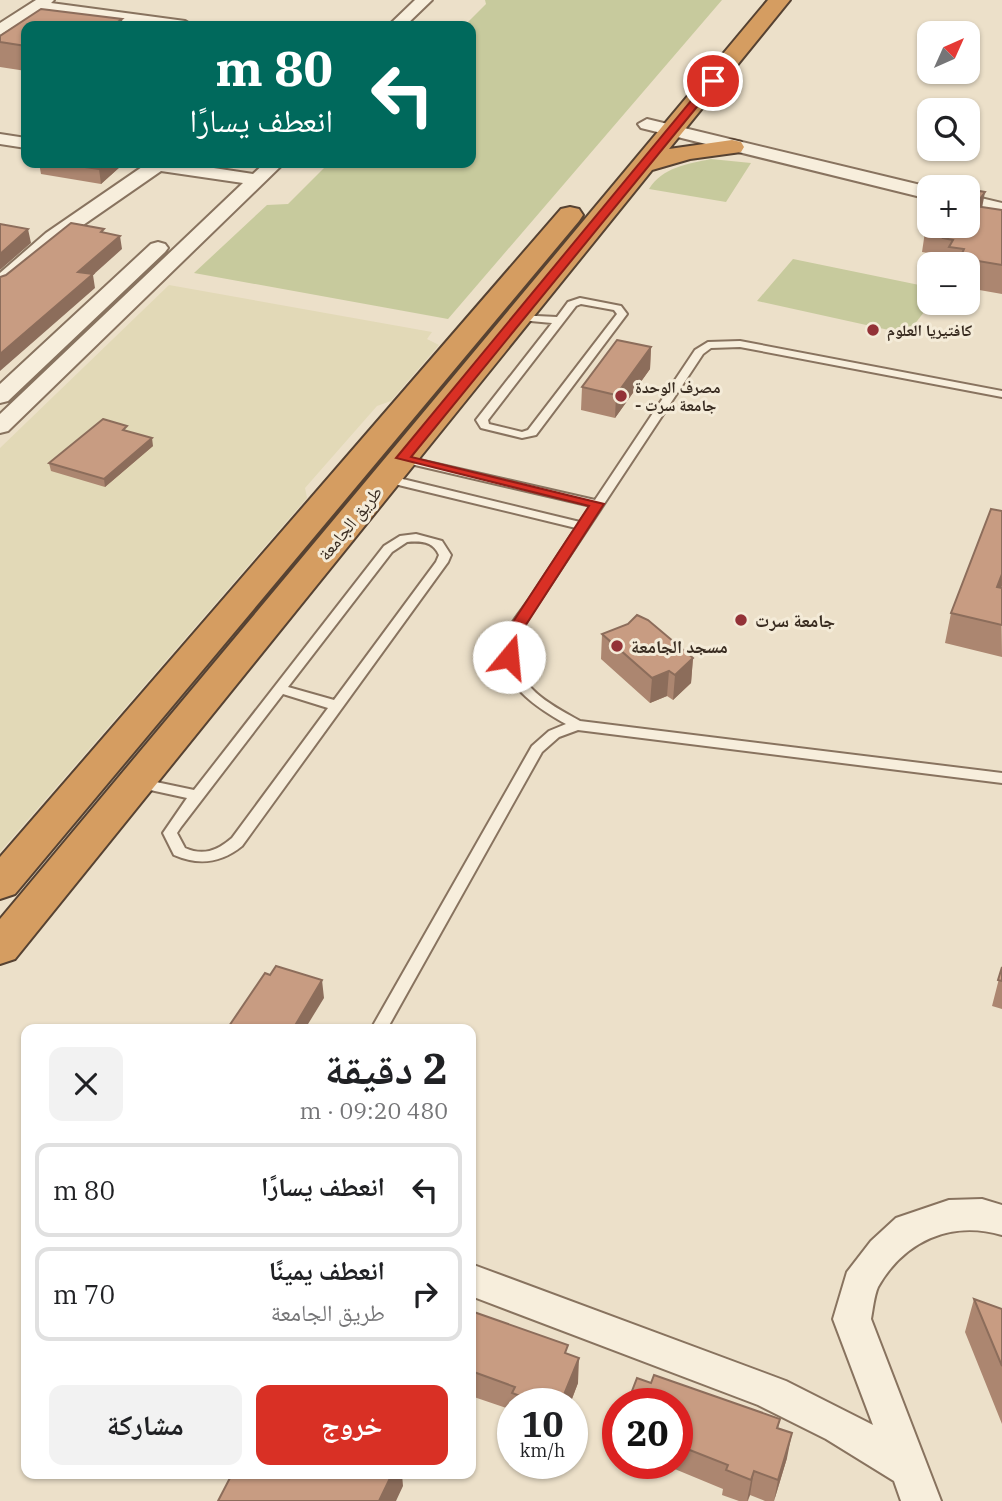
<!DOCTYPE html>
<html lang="ar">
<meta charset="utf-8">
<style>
body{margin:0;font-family:"IBM Plex Serif","Noto Naskh Arabic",serif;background:#f2f2f2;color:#202124;direction:rtl;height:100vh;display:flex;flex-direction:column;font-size:26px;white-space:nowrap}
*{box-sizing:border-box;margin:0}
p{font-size:23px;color:#757577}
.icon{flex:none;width:38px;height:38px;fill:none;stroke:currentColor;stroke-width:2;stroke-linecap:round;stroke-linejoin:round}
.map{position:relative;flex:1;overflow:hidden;direction:ltr}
.drawer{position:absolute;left:21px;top:1024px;width:455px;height:455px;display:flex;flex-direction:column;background:#fff;border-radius:14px;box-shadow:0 2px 5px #0004;direction:rtl}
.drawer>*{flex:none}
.banner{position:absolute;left:21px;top:21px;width:455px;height:147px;border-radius:14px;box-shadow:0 2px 5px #0004;direction:rtl;background:#00695c;color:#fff;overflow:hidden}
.needle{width:46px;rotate:45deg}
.controls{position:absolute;left:917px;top:21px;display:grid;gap:14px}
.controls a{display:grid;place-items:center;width:63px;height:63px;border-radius:14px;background:#fff;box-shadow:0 2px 5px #0004;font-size:35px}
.speed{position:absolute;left:497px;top:1388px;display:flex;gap:14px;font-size:35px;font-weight:700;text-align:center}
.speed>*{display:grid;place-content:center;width:91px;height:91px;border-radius:50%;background:#fff;box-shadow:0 2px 5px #0004;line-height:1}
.speed small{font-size:18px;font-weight:400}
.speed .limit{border:10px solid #d22;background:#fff;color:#111}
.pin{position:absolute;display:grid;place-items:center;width:60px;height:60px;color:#fff;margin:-30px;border:4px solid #fff;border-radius:50%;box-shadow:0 2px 7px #0007}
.me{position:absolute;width:77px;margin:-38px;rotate:17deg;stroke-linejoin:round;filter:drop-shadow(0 0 5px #0008)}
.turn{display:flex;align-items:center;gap:24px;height:147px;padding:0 28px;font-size:32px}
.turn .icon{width:91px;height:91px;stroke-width:2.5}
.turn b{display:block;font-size:49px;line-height:60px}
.round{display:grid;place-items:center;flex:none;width:74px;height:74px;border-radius:14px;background:#f2f2f2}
.head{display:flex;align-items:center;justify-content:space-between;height:119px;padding:0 28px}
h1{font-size:42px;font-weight:700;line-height:52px}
.button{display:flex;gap:14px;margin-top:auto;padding:14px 28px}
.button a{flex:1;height:80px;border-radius:14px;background:#d93025;color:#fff;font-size:28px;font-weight:700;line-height:80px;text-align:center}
.button a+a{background:#f2f2f2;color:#202124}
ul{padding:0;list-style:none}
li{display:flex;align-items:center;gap:21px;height:94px;margin:0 14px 10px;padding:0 14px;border:4px solid #e0e0e0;border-radius:14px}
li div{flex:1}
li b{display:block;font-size:26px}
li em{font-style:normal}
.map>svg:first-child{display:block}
</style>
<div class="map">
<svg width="1002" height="1501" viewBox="0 0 1002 1501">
<rect width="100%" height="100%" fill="#ece0c9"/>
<path fill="#e2d9b7" d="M169,285L432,332L427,339L439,345L391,401L377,406L305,488L307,498L0,852V448Z"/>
<path fill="#c7ca9d" d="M485,0H722L448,319L194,273L267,205L288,204L329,163H471V26H464L486,4Z
M711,159L751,163L726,202L649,189C663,167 687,164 711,159Z
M793,259L929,287L931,303L907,334L757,301Z"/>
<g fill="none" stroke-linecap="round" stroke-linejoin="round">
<g stroke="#88735f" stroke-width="4">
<path id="lane" d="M580,298L621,306L627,314L536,435L522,438L481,428L476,420L552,323L520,320L515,317L516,315L557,317L568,302ZM581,304L614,310L617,314L528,430L522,432L489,424L488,420L576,306Z
M740,341L1002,391V397L740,347L711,348L703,354L520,631C518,639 514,649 516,658C520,690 555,707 580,721L1002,773V783L578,730L559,737L542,752L387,1029H371L532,746L549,731L566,724C532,705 490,677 507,633C511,622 521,611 528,601C544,577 560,552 576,528L382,481L380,479L386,475L580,522L591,506L402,462L396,459L402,456L595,500L695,350L708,342Z
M416,534L442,541L451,555L448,562L242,846C221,863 199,866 174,855L163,833L187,798L132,786L130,783L132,780L137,778L194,790L384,546L400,536ZM407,542C420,541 433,541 439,555L436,562L334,700L288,687L392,552ZM283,694L328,708L232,838C217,851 203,856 185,848L177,833L181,827Z"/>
</g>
<g stroke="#88735f" stroke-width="4">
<path id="street" d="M36,0H54L51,3L185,21L193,26H152L39,11L0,35V23Z
M415,0H432L405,26H388Z
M647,119L929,187V199L641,128L638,124Z
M0,134L26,138V148L0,144Z
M138,163H181L253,174L265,163H284L8,431L0,433V414L243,183L161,171L60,241L7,287L0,289V273L46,233L142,167Z
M968,195L1002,203V215L968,207Z
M158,242L165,244L168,248L165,252L8,401L0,403V384L151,244Z
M982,1199L1002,1205V1235C951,1220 904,1241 878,1287C874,1296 873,1309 871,1319L941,1501H901L894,1481L826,1439L758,1405L471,1296V1264L786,1381L873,1425L833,1319L847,1272L871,1241L896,1218L949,1200Z"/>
</g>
<g stroke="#564232" stroke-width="4">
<path id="highway" d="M768,0H790L669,149L732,140L741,142L744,147L741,152L690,159L652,170L15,959L0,964V919Z
M570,207L579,209L583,215L579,221L15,894L0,899V857L561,209Z"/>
</g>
<use href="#lane" fill="#f7eedc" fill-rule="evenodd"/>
<use href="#street" fill="#f7eedc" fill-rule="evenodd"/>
<use href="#highway" fill="#d59d61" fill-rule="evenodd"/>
</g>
<path fill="#ac8670" d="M26,26V71L0,67V36Z
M39,163H120L121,166L101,184L41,174Z
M982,207L1002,210V294L968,288V264H939L940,255L922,252L926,225Z
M651,347L650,369L615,418L581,410L582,387Z
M128,431L153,446L105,487L51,471L49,463Z
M1002,511L1001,588L1002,657L945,643L951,613Z
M602,634L693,658L691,683L673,700L667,696L650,703L601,659Z
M1002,967V1009L992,1006Z
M974,1299L1002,1309V1424L965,1332Z
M471,1311L568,1354L578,1383L570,1404H513V1418H512V1410L471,1396Z
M651,1383L780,1419L778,1429L787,1458L774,1501H765L750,1495L748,1501H739L722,1495L723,1489L665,1465L662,1473L638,1464L677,1463V1404Z"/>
<path fill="#8c6d5b" d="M122,19L123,26H112Z
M107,163H120L121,166L101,184L99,169Z
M985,192L980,219L975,206Z
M28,229L31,243L0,270V254Z
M120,236L122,249L93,275L95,288L0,371V354L78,272Z
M651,347L650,369L615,418L616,395Z
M152,438L153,446L105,487L104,479Z
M1002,574V586L991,617L997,587Z
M693,658L691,683L673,700L675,675Z
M669,671L667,696L650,703L652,678Z
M322,980L324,998L305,1029H293Z
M579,1358L578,1383L570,1404H561Z
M792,1433L787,1458L774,1501L778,1480Z
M754,1471L750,1495L747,1501L751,1480Z
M392,1474H402L403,1486L396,1501H379Z"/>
<path fill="#c89c82" stroke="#8c6d5b" stroke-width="2" d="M41,9L122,19L112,26H26V46L0,42V36Z
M56,163H107L99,169Z
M968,189L985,192L975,206L1002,210V265L960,258L964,249L949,247L953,240L943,238L948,228L932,226H968Z
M71,223L104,229L101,232L120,236L78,272L93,274L0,354V277L6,275Z
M0,224L28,229L0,254Z
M617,340L651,347L616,395L582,387Z
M103,419L127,426L123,430L152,438L104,479L49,463Z
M991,509L1002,511V574L997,587L1002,588V625L951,613Z
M637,615L648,620L693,658L675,675L669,671L652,678L602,634L628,624Z
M276,966L322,980L293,1029H227L265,973L270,975Z
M1002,967V981L998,980Z
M974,1299L1002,1309V1366Z
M471,1311L568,1345L565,1353L579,1358L561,1402L539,1393L536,1402L512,1393L515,1387L471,1371Z
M654,1375L780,1419L777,1428L792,1433L778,1480L754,1471L751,1480L726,1470L728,1465L677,1445V1404H627L637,1378L651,1383Z
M232,1474H392L379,1501H218Z"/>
<path fill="#d93025" stroke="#8d1f18" stroke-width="2" d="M709,79L718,81L411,457L604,504L522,631L516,657L514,661H503L501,657L507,631L589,506L396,458Z"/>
<g fill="#933237" stroke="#f4ebd8" stroke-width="2.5">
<circle cx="873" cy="330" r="7"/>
<circle cx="621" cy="396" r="7"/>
<circle cx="741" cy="620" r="7"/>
<circle cx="617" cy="646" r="7"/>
</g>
<g text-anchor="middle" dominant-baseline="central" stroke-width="6" stroke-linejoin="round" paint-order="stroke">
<g font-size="16" font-weight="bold" fill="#392c21" stroke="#f4ebd8" text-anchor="start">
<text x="887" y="330">كافتيريا العلوم</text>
<text x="635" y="387">مصرف الوحدة<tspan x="635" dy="18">- جامعة سرت</tspan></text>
</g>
<g font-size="18" fill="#392c21" stroke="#f4ebd8">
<text transform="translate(350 523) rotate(-51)">طريق الجامعة</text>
</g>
<g font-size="18" font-weight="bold" fill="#392c21" stroke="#f4ebd8" text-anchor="start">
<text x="755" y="620">جامعة سرت</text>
<text x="631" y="646">مسجد الجامعة</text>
</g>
</g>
</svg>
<div class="controls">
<a><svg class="needle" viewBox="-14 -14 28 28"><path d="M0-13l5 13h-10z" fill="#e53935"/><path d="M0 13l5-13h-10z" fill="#757577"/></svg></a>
<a><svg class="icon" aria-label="search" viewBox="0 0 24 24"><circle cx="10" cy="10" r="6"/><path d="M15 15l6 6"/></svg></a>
<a>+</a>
<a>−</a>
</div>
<div class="speed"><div>10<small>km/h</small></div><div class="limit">20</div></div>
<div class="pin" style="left:713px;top:81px;background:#d93025"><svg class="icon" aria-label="arrive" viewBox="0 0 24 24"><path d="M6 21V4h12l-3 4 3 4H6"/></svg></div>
<svg class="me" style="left:509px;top:657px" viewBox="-20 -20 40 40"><circle r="19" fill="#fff"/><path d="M0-13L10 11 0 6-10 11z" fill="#d93025"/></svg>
<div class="banner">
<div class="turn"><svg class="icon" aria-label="left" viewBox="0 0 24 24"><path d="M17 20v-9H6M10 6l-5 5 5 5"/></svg><div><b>80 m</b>انعطف يسارًا</div></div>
</div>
<section class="drawer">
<div class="head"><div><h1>2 دقيقة</h1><p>480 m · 09:20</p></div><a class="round"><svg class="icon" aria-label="close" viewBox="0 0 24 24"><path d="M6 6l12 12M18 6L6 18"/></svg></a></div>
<ul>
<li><svg class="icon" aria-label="left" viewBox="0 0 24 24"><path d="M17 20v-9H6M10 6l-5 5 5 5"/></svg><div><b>انعطف يسارًا</b></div><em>80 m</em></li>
<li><svg class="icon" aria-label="right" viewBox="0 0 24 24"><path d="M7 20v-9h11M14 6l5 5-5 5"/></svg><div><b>انعطف يمينًا</b><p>طريق الجامعة</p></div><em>70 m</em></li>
</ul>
<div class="button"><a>خروج</a><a>مشاركة</a></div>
</section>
</div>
